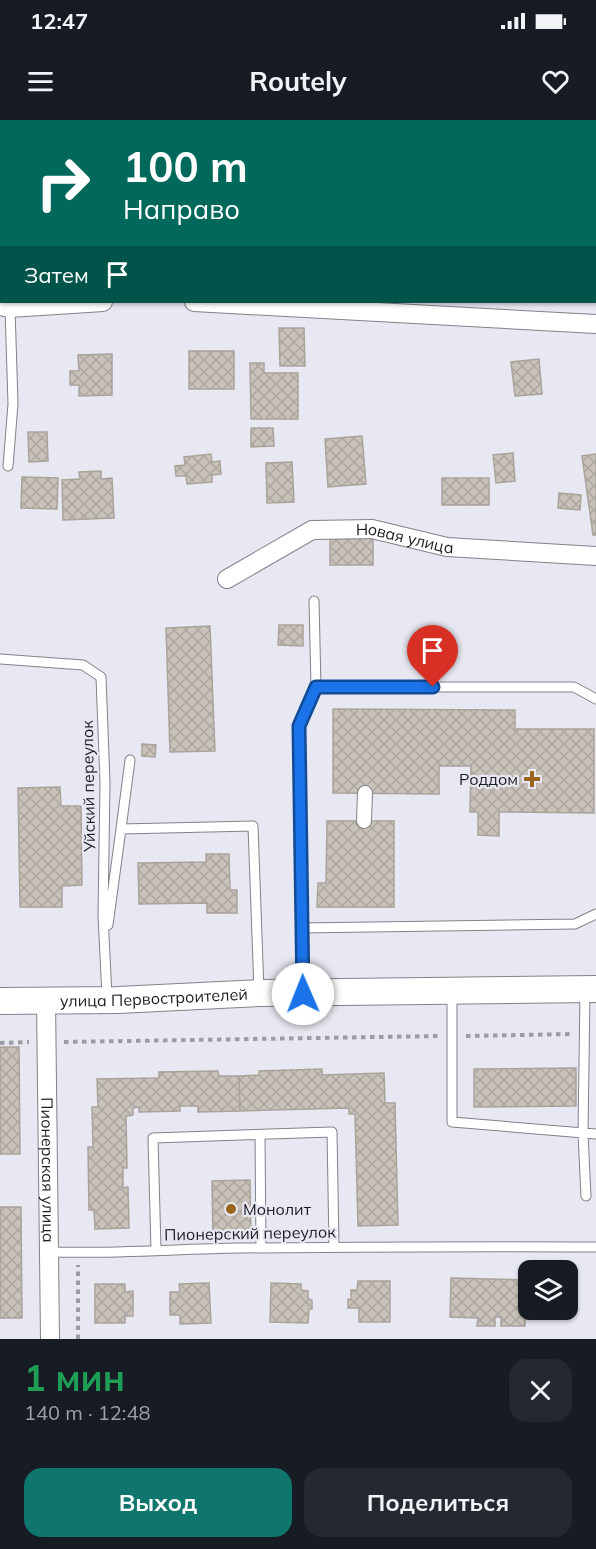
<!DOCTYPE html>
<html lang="ru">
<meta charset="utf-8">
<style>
body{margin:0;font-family:Mulish,sans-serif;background:#242831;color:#f1f3f6;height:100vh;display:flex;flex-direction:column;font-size:22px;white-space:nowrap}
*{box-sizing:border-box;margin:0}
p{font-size:20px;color:#9ea1a6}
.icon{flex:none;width:33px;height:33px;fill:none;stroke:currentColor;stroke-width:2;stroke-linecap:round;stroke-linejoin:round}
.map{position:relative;height:1219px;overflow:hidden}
.side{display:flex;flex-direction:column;background:#171b24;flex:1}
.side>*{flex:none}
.guide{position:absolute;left:0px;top:0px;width:597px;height:183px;box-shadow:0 2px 4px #0004;background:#00695c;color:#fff;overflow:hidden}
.controls{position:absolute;left:518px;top:1140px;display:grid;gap:12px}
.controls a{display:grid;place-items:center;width:60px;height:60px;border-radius:12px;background:#171b24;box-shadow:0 2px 4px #0004;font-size:30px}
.pin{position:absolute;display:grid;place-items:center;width:51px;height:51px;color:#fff;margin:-62px -26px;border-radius:50% 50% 50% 0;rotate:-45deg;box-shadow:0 0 6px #0007}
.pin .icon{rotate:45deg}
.me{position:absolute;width:66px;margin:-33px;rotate:359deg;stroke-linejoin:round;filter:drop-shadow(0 0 4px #0008)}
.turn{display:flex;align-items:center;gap:21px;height:126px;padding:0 24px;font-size:27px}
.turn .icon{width:78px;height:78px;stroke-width:2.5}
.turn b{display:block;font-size:42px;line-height:51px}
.then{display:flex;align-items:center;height:57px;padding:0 24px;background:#0003;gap:12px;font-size:22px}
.round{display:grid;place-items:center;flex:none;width:63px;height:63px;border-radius:18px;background:#242831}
.overview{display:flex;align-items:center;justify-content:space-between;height:102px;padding:0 24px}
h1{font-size:36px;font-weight:700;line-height:45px;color:#1e9e55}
.cta{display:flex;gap:12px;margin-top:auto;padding:12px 24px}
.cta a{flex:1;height:69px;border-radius:18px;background:#0f766e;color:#fff;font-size:24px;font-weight:700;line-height:69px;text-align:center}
.cta a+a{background:#242831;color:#f1f3f6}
.status{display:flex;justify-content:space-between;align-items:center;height:42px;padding:0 30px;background:#171b24;direction:ltr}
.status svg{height:16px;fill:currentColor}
header{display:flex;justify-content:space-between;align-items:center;height:78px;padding:0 24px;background:#171b24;font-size:27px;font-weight:700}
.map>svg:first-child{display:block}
</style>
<div class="status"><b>12:47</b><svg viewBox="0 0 49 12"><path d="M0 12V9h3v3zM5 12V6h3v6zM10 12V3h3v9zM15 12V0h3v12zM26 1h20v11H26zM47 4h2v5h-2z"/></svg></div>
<header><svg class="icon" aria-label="menu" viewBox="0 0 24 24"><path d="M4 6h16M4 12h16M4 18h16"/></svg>Routely<svg class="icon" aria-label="heart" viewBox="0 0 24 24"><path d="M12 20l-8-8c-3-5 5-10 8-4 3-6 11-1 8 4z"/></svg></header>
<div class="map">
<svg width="596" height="1219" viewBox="0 0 596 1219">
<defs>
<pattern id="building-cross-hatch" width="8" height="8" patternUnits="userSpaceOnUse" patternTransform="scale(1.5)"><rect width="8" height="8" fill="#c9c2ba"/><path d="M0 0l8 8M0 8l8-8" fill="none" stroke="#aca6a0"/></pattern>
</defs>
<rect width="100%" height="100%" fill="#e7e8f1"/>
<path fill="url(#building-cross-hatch)" stroke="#aaa39c" stroke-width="1.5" d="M498,0H550L542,2Z
M279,208H304L305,246H280Z
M189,231H234V269H189Z
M112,234V275L79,276V265H70V251H79L78,235Z
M539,239L542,274L515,276L511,242Z
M250,243H264V253H298V299H251Z
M251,308H273L274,326L251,327Z
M28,312H47L48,341L29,342Z
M362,316L366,364L328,367L325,319Z
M513,333L515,361L496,363L493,335Z
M211,334L212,342L220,341L221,354L212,355V362L187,364L186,356H176L175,346L185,345L184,337Z
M596,334V415H593L582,336Z
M292,342L294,382L267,383L266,343Z
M101,351V359L112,358L114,398L63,400L62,360L80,359L79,352Z
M22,357L58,358L57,389L21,388Z
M442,358H489V385H442Z
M559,373L581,375L580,390L558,388Z
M330,415H373V445H330Z
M279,505H303V526L278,525Z
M210,506L215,631L170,632L166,508Z
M333,589L515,590V609H594V693L499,692V716L478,715V692H470L471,646H439V674L333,673Z
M142,624L156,625L155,637L142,636Z
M60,667L61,686H81L82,765L62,766V787H20L18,668Z
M327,701H394V787H317L318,763H326Z
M206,734H229L230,770H237V793H207V783L139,784L138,743L206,742Z
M0,927H19L20,1034H0Z
M576,948V986L474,987V949Z
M322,949V955L384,953L385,983H395L398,1105L358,1106L355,994H349V988L240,991L239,956L259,955V951Z
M218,951L219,956H239L240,991L198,992V986H180V991L139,992V987L133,988V995L126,996L127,1048H123V1068L128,1067L129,1108L95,1109L94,1090H89L88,1027H93L92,987H98L97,959L159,958V952Z
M250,1060L251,1117H213L212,1061Z
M0,1087H21L22,1198H0Z
M451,1158L528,1160V1190H535V1199H525V1206H501V1197H495V1206H477L478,1198L450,1197Z
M358,1161H390V1202H359V1188H348V1179L351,1180V1170H357Z
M209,1163L211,1203L180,1204V1195H170V1172H180L179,1164Z
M271,1163L301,1164V1170L308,1171V1179L312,1180V1189H309L308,1203L270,1202Z
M95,1164H125V1172L133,1171V1196H125V1203H95Z"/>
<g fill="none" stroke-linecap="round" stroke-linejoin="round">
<g stroke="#81828a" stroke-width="11">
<path id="service" d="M8,346L13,284L10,188
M314,481L316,567H574L596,579
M0,539L83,545L101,557L105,663L103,795L107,877
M121,709L130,640
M108,805L121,709L253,706L259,871
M301,808L575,804L596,794
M303,870L299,606L316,567
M452,872V1002L596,1014
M585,872L583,1014L586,1076
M260,1015L261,1128
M156,1130L153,1018L332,1012L334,1127
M48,1132C111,1134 176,1129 240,1128C358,1127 477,1126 596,1127"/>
</g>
<g stroke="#81828a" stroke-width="16">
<path id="pedestrian" d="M364,701L365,673"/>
</g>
<g stroke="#81828a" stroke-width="20">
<g id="minor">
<path d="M0,33L2,7"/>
<path d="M194,182L596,204"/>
<path d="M0,186L10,188L103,182"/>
<path id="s1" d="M227,459L312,410L372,409L447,427L596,436"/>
<path id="s2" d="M46,880L50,1219"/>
</g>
</g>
<g stroke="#81828a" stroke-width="28">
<g id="secondary">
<path id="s3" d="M0,881L118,880L259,873L596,869"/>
</g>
</g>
<path stroke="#9c9ca4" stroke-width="4" stroke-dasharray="4.5 4.5" stroke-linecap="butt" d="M466,916L572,914
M64,922L440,916
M0,923L29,922
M78,1219V1145"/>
<use href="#service" stroke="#fff" stroke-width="9"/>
<use href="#pedestrian" stroke="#fff" stroke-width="14"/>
<use href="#minor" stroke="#fff" stroke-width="18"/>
<use href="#secondary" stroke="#fff" stroke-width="26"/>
</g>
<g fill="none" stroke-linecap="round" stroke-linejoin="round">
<g stroke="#114b97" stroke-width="15">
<path id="route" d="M303,874L299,606L316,567H433"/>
</g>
<use href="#route" stroke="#1a73e8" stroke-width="10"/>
</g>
<g fill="#99661b" stroke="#e7e8f1" stroke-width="2">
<path d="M529 650h6v6h6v6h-6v6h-6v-6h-6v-6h6z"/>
<circle cx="231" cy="1089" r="6"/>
</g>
<g text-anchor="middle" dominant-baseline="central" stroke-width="4.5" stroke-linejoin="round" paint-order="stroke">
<g font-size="16" fill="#1d1d21" stroke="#e7e8f1">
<text stroke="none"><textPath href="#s1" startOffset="192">Новая улица</textPath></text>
<text transform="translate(88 666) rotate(-91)">Уйский переулок</text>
<text stroke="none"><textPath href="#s3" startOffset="154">улица Первостроителей</textPath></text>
<text stroke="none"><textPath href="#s2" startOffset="170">Пионерская улица</textPath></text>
<text transform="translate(250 1113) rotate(-1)">Пионерский переулок</text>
</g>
<g font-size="16" fill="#1d1d21" stroke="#e7e8f1" text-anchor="end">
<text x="518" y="659">Роддом</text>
<text x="243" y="1089" text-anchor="start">Монолит</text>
</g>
</g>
</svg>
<div class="controls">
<a><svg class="icon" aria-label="layers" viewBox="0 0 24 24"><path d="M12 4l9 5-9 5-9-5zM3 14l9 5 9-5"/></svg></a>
</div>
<div class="pin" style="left:433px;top:567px;background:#d93025"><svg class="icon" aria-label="arrive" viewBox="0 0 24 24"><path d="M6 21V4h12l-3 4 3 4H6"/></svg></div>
<svg class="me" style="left:303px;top:874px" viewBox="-20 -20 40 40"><circle r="19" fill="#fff"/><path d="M0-13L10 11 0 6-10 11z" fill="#1a73e8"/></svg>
<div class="guide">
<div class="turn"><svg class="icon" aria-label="right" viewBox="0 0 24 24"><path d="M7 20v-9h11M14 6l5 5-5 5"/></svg><div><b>100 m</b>Направо</div></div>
<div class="then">Затем<svg class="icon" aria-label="arrive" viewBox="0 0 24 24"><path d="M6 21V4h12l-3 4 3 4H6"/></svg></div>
</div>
</div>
<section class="side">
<div class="overview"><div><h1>1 мин</h1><p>140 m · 12:48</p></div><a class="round"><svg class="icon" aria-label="close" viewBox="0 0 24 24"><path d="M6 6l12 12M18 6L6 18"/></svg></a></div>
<div class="cta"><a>Выход</a><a>Поделиться</a></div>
</section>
